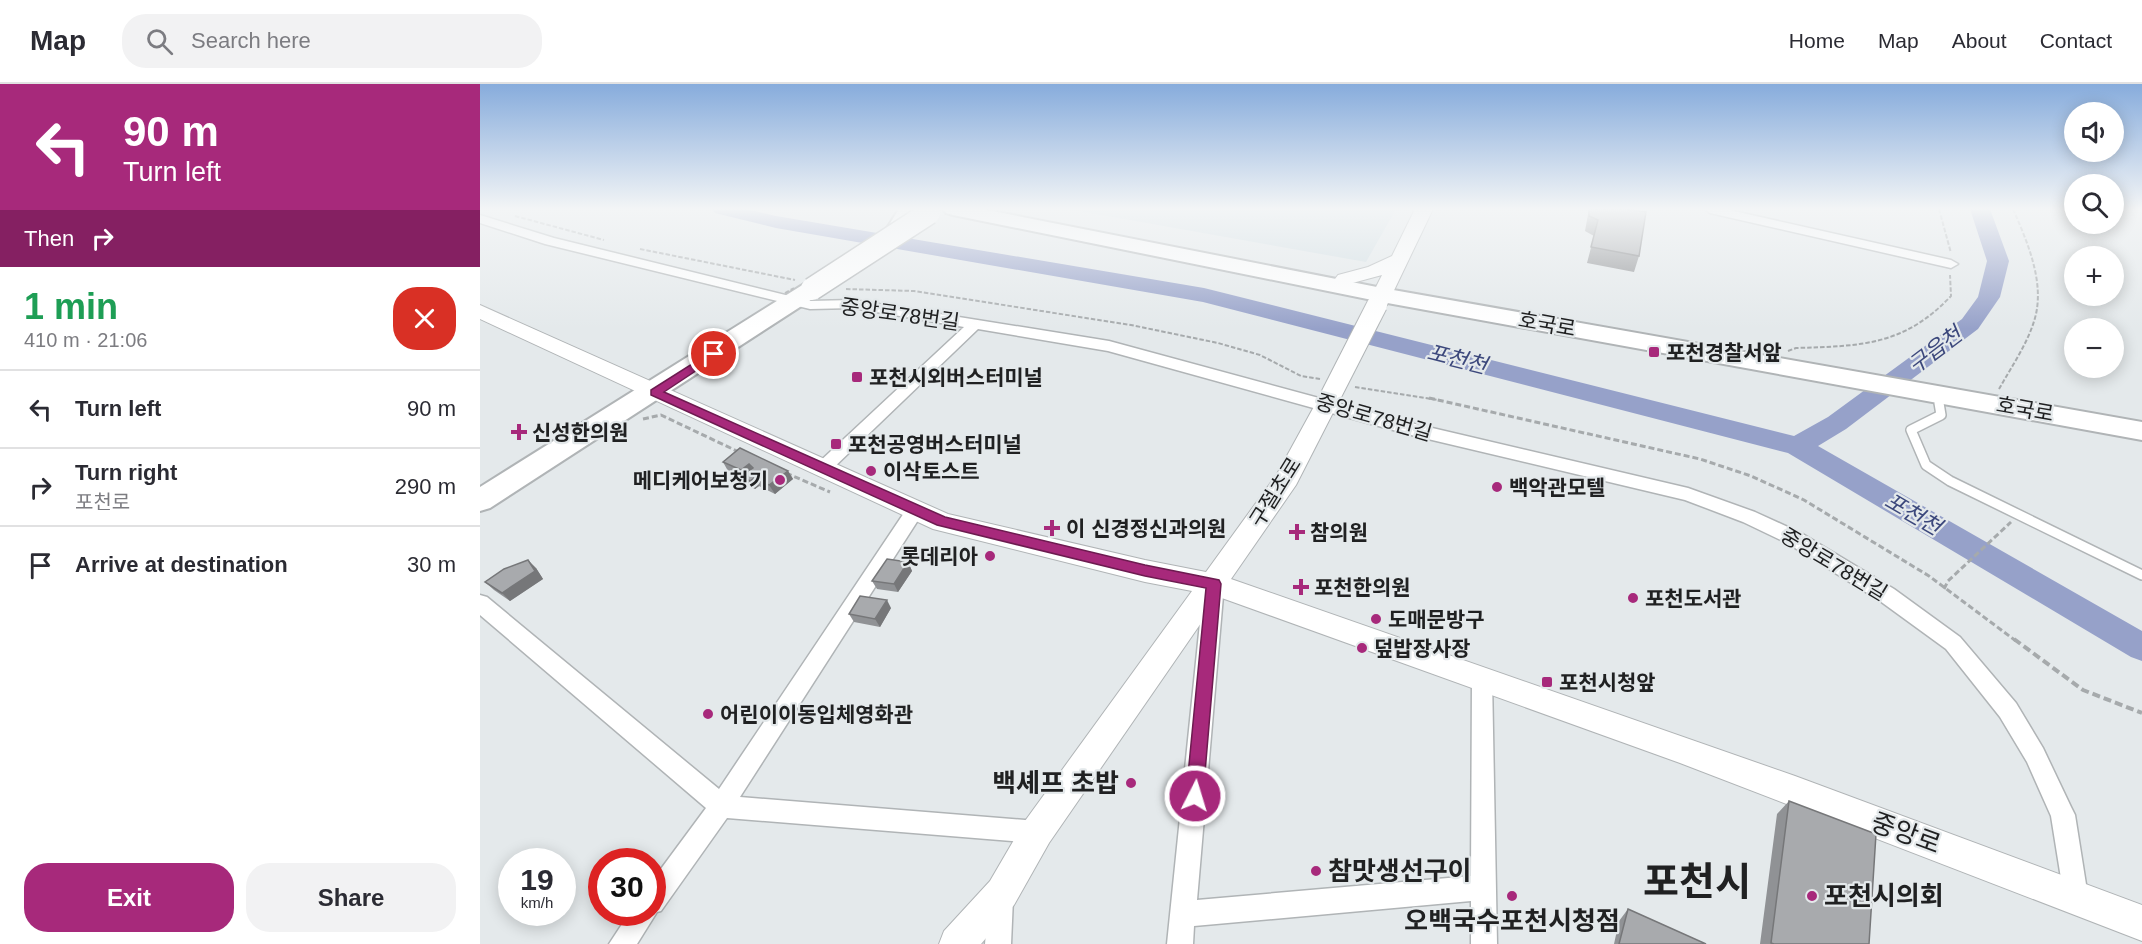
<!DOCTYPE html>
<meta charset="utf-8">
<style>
body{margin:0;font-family:Arial,"Noto Sans KR",sans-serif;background:#f2f2f3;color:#2b2b33;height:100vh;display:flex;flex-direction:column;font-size:22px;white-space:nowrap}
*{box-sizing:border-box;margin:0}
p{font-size:20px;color:#7c7c81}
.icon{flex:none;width:33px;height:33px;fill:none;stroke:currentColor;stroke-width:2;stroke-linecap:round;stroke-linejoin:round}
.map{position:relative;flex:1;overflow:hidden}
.side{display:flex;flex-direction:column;background:#fff;width:480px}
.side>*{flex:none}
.guide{background:#a7297b;color:#fff;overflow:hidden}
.controls{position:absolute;left:1584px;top:18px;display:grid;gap:12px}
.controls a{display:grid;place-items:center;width:60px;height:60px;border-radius:50%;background:#fff;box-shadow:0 3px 15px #0003;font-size:30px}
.speed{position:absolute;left:18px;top:764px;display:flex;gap:12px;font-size:30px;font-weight:700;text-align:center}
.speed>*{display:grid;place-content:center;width:78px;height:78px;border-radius:50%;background:#fff;box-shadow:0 3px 15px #0003;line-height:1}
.speed small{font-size:15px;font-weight:400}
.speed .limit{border:9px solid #d22;background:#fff;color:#111}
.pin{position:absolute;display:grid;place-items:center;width:51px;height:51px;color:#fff;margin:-26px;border:3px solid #fff;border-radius:50%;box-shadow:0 2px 6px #0007}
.me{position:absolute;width:66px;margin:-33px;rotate:5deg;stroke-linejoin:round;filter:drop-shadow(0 0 4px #0008)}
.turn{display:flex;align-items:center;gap:21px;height:126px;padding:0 24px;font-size:27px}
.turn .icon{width:78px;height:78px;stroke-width:2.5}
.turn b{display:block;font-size:42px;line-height:51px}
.then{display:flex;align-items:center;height:57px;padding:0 24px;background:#0003;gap:12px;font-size:22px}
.round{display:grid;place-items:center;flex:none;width:63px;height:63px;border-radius:24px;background:#f2f2f3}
.overview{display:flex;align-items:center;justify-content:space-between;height:102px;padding:0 24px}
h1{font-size:36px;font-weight:600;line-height:45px;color:#1e9e55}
.primary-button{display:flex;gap:12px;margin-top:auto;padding:12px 24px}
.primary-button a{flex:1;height:69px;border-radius:24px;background:#a7297b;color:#fff;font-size:24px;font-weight:600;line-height:69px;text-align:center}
.primary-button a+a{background:#f2f2f3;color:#2b2b33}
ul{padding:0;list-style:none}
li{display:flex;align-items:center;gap:18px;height:78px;padding:0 24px;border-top:2px solid #e1e1e2}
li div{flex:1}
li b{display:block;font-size:22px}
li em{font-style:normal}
header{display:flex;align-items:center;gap:36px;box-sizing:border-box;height:84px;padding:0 30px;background:#fff;border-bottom:2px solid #e1e1e2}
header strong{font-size:28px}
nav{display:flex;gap:33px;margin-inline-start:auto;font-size:21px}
.search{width:420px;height:54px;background:#f2f2f3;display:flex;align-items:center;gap:15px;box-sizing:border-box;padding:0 21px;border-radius:24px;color:#7c7c81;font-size:22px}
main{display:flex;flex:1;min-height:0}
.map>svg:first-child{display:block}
</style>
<header>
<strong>Map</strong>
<div class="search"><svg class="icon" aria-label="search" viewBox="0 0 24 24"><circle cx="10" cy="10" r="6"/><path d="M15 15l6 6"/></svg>Search here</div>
<nav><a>Home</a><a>Map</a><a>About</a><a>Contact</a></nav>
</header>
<main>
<section class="side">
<div class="guide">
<div class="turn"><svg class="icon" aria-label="left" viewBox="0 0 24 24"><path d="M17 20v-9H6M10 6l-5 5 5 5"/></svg><div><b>90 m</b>Turn left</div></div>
<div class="then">Then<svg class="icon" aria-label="right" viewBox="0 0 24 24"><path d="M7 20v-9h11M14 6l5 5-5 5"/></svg></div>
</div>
<div class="overview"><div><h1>1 min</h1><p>410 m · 21:06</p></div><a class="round" style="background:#d93025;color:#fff"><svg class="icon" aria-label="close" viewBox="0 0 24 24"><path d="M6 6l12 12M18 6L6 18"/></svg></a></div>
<ul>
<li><svg class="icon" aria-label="left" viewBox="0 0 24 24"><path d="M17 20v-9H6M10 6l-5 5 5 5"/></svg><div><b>Turn left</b></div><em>90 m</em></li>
<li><svg class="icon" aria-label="right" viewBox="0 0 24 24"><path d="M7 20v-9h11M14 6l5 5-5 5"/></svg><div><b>Turn right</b><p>포천로</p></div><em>290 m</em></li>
<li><svg class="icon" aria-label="arrive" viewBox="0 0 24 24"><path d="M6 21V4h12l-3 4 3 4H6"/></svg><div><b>Arrive at destination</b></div><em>30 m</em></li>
</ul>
<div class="primary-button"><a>Exit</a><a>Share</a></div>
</section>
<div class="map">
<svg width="1662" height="860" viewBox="0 0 1662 860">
<rect width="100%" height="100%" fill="#e4e9eb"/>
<path fill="#d1dee3" d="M588,125H916L886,178Z"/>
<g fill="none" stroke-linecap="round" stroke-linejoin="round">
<path fill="#96a1c9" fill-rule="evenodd" d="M232,125H266L296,132L724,204L1314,352L1348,333L1482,235L1498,213L1507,177L1490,125H1510L1529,177L1520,213L1498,245L1366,345L1338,362L1662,547V577L1651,573L1308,369L723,218L296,144L235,129Z"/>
<g stroke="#b0b4b6" stroke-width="12">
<path id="lane" d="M1459,319L1461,331L1431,346L1446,381L1470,397L1662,491"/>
</g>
<g stroke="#b0b4b6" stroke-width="3">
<path id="street" d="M1224,125H1245L1471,176L1478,180L1471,184L1230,129Z
M0,131L74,154L330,217L373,216L629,257L931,339L1208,404L1275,428L1321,449L1414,505L1480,553L1536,619L1563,664L1591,723L1595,731L1608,813L1605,822L1596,825L1587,822L1584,813L1571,732L1547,678L1520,633L1466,565L1400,517L1307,459L1263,438L1205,416L931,351L628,267L498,245L349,388H337L334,384L337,380L484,243L373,224L330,225L65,160L0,139Z
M436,418L442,420L445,425L442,430L260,713L557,737L565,740L569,748L565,756L557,759L247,734L181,827L177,828L157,860H129L150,828H172V797L226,724L0,531V511L7,513L239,705L430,420Z
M734,492L741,495L744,500L717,816L991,792L992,594L995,588L1002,585L1009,588L1012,594L1017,860H991V817L714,842L713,860H687L724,500L727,495Z
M521,802L530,805L533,814L531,860H505L509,814L512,805Z"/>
</g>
<g stroke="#b0b4b6" stroke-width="2">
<path id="secondary" d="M935,125H953L907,221L904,225H890L887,221L902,191L865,201L858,199L855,195L858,191L888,183L912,172Z
M0,221L468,430L665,476L726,488L797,390L842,308L850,306L858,308L861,313L816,401L751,495L1315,692L1662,821V857L1200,679L739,513L569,759L534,821L501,860H459L464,847L510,797L545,737L712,507L665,498L453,445L0,235Z"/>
</g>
<g stroke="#b0b4b6" stroke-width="4">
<path id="primary" d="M419,125H439L438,130L419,156L412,158L405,156L402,152Z
M463,125H502L902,204L1662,338V356L902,218L473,131L466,129Z
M332,198L340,200L343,205L340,210L10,424L0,427V403L324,200Z"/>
</g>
<path stroke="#a6aaac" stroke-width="2" stroke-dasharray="4.5 2" stroke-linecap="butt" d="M1459,125L1471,169
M35,132L124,156
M160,165L315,196
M366,205L434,207L651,241L738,259L780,271L821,292L840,295
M1308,267L1316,264C1380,262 1424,262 1471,212L1470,191
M875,303L958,316
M1519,305C1532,282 1548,259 1555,234C1565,198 1547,157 1533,125"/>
<path stroke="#a6aaac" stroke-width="3" stroke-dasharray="6 3" stroke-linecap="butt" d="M949,314L1220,375L1271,392L1324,416L1449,492L1536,557
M163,335L181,331L259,368
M306,389L350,408
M1464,505L1468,497L1531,438"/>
<path stroke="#a6aaac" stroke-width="4" stroke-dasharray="8 4" stroke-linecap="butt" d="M1534,555L1603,606L1662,629"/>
<use href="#lane" stroke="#fff" stroke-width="9"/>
<use href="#street" fill="#fff" fill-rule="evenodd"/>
<use href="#secondary" fill="#fff" fill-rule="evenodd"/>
<use href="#primary" fill="#fff" fill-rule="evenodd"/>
<g stroke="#b0b4b6" stroke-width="22" stroke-linecap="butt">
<path id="secondary-bridge" d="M850,313L897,221"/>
</g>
<g stroke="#b0b4b6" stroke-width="25" stroke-linecap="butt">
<path id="primary-bridge" d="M332,205L449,129"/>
</g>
<path stroke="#a6aaac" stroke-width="2" stroke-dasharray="4.5 2" stroke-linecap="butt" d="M305,209L314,204"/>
<use href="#secondary-bridge" stroke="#fff" stroke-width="20"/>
<use href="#primary-bridge" stroke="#fff" stroke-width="22"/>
</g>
<path fill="#909295" d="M1109,125H1149L1159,172L1154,188L1107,179L1114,152L1105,147Z
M260,364L308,387L313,395L295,410L279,402L275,405L267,401L261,392L248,387L243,378Z
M428,478L432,487L418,508L397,505L392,497Z
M56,484L63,495L30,517L14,506L5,498Z
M411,524L400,543L374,538L369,530Z
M1309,717L1389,860H1280L1297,730Z
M1148,825L1226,860H1134L1139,837Z"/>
<path fill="#767779" d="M269,380L275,388L267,395L261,386Z
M308,387L313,395L295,410L289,401Z
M274,394L279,402L275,405L270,397Z
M48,476L56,484L63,495L30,517L22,509Z
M428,478L432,487L418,508L414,500Z
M407,516L411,524L400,543L395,535Z"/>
<path fill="#a8aaad" stroke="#767779" stroke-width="1.5" d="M1109,125H1144L1166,128L1159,172L1111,163L1118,136L1109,132Z
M260,364L308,387L289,401L274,394L270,397L261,392L273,384L269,380L261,386L243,378Z
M407,475L428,478L414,500L392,497Z
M48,476L55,487L22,509L5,498L24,485Z
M380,512L407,516L395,535L369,530Z
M1309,717L1396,750L1389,860H1294L1291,859Z
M1148,825L1226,860H1139Z"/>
<linearGradient id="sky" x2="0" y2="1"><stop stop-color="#87acdc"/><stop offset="0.51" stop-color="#f3f5f6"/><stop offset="1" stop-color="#f3f5f6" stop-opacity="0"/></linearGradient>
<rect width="1662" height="245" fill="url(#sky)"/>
<path fill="#a7297b" stroke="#6d1b50" stroke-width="1.5" d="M234,266L238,267V272L184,308L465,433L665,481L739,496L741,500L723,712L721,718L715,720L709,718L706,712L726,504L665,492L457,441L171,311V306Z"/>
<g fill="#a7297b" stroke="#e4e9eb" stroke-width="2">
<rect x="1168" y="262" width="12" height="12" rx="3"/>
<rect x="371" y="287" width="12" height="12" rx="3"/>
<path d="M36 339h6v6h6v6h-6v6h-6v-6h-6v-6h6z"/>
<rect x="350" y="354" width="12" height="12" rx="3"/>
<circle cx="391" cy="387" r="6"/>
<circle cx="300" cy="396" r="6"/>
<circle cx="1017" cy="403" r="6"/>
<path d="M569 435h6v6h6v6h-6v6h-6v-6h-6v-6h6z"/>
<path d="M814 439h6v6h6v6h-6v6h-6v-6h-6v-6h6z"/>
<circle cx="510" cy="472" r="6"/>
<path d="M818 494h6v6h6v6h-6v6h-6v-6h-6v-6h6z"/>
<circle cx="1153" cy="514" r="6"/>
<circle cx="896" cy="535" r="6"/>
<circle cx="882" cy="564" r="6"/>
<rect x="1061" y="592" width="12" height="12" rx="3"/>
<circle cx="228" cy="630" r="6"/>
<circle cx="651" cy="699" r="6"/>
<circle cx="836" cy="787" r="6"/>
<circle cx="1032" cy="812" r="6"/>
<circle cx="1332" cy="812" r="6"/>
</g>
<g text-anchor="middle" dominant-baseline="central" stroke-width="4.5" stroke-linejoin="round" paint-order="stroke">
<g font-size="21" fill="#202122" stroke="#e4e9eb">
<text transform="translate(420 230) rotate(8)">중앙로78번길</text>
<text transform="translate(1067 240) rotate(10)">호국로</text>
<text transform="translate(1545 325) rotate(10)">호국로</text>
<text transform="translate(894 333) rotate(16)">중앙로78번길</text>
<text transform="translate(795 408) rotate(-58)">구절초로</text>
<text transform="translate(1354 480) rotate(31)">중앙로78번길</text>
</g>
<g font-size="21" font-weight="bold" fill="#202122" stroke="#e4e9eb" text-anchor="start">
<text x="1186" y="268">포천경찰서앞</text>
<text x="389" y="293">포천시외버스터미널</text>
<text x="52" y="348">신성한의원</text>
<text x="368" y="360">포천공영버스터미널</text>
<text x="403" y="387">이삭토스트</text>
<text x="288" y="396" text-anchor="end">메디케어보청기</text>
<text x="1029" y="403">백악관모텔</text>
<text x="586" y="444">이 신경정신과의원</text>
<text x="830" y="448">참의원</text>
<text x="498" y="472" text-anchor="end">롯데리아</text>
<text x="834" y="503">포천한의원</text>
<text x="1165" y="514">포천도서관</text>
<text x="908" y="535">도매문방구</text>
<text x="894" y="564">덮밥장사장</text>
<text x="1079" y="598">포천시청앞</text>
<text x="240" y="630">어린이이동입체영화관</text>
</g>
<g font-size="22" font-style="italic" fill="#3c487c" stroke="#e4e9eb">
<text transform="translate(1455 266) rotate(-37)">구읍천</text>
<text transform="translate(977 275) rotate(14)">포천천</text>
<text transform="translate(1433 430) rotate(30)">포천천</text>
</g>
<g font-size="26" font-weight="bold" fill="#202122" stroke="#e4e9eb" text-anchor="start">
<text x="639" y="699" text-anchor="end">백셰프 초밥</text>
<text x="848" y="787">참맛생선구이</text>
<text x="1344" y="812">포천시의회</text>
<text x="1032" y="837" text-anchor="middle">오백국수포천시청점</text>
</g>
<g font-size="26" fill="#202122" stroke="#e4e9eb">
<text transform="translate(1426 749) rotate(20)">중앙로</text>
</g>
<g font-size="39" font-weight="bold" fill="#202122" stroke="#e4e9eb">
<text x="1217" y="797">포천시</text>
</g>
</g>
</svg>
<div class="controls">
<a><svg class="icon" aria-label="sound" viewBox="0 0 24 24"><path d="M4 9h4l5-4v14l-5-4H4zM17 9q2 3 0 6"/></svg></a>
<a><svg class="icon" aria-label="search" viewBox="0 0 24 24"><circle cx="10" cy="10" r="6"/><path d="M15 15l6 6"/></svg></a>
<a>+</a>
<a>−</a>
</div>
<div class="speed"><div>19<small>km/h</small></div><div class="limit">30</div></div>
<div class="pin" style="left:234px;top:270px;background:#d93025"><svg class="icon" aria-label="arrive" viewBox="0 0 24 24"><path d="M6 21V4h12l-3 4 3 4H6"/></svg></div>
<svg class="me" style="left:715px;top:712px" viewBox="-20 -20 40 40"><circle r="17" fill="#a7297b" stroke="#fff" stroke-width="3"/><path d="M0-11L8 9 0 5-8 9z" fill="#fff"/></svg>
</div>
</main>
